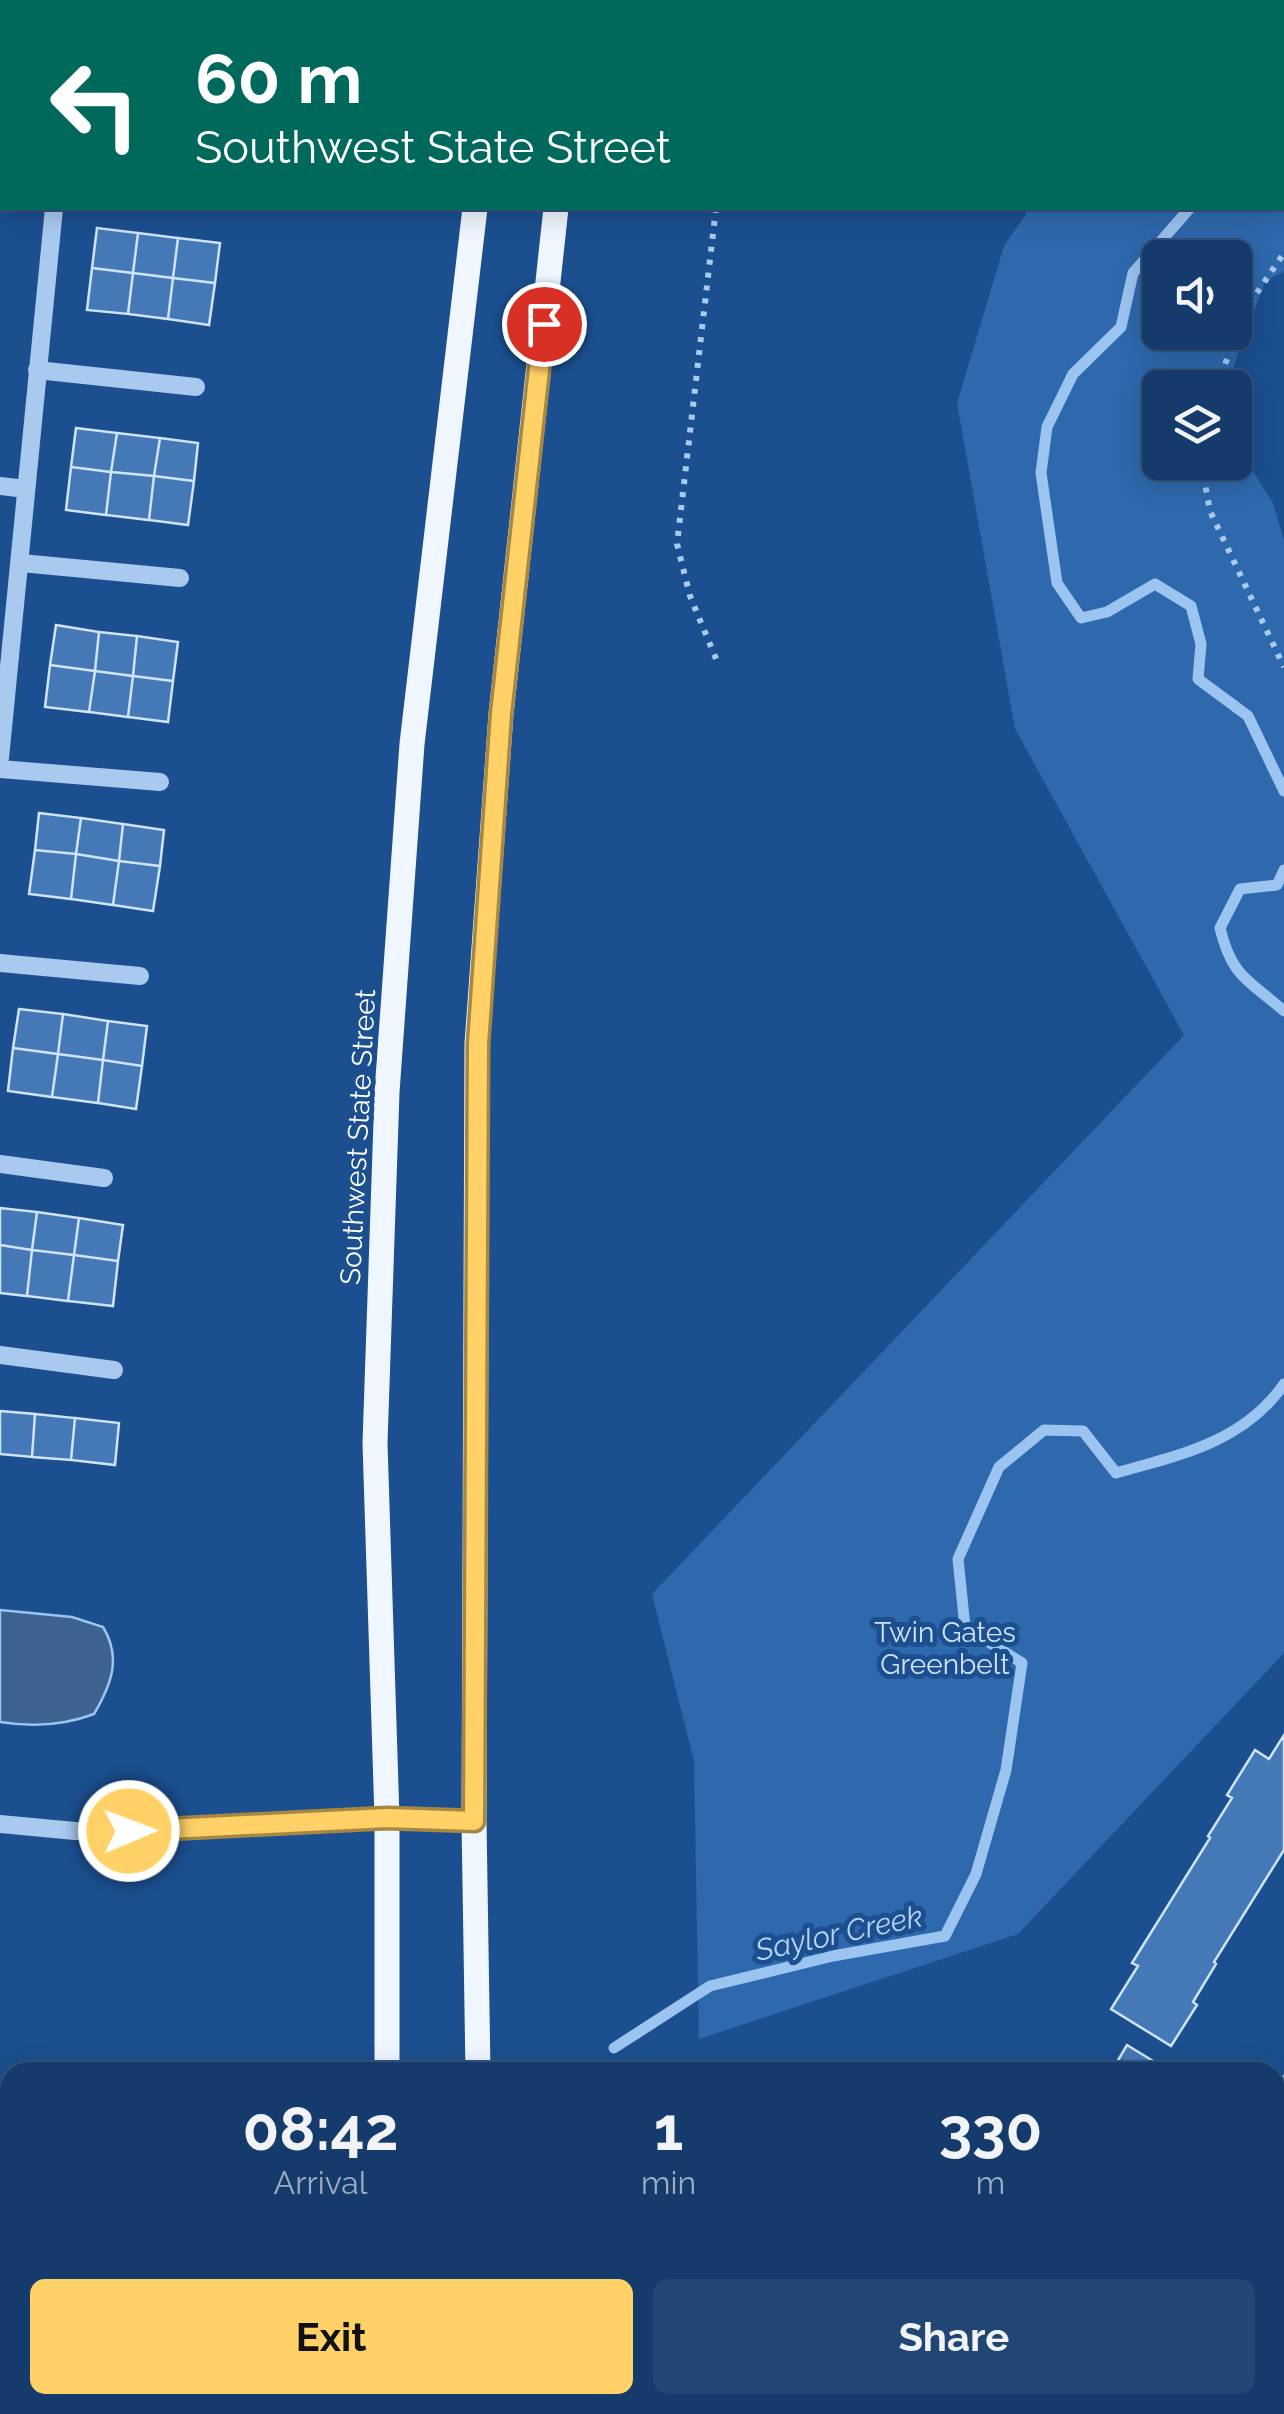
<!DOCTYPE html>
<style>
body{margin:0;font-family:Raleway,sans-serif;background:#214673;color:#f1f3f6;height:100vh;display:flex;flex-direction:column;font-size:38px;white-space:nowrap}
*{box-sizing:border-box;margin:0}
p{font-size:32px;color:#9dadc1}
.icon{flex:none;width:55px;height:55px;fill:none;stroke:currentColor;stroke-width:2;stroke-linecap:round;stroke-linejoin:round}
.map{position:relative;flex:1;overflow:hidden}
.sheet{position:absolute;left:0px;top:2062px;width:1285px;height:352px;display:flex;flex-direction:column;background:#143b6b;border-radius:30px 30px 0 0;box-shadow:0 5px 25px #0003,0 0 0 2px #33557e}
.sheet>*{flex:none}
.top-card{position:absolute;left:0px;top:0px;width:1285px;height:210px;box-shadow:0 5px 25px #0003,0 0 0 2px #33557e;background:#00695c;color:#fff;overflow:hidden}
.tools{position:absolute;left:1142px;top:240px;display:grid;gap:20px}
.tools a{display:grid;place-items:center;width:110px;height:110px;border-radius:15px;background:#143b6b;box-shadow:0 5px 25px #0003,0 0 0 2px #33557e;font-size:50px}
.pin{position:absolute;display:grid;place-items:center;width:85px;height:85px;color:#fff;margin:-42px;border:5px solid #fff;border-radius:50%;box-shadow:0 2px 10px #0007}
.me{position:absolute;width:110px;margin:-55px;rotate:89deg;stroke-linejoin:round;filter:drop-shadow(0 0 8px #0008)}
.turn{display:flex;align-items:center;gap:35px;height:210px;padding:0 30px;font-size:45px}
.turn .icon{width:130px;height:130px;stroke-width:2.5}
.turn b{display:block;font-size:70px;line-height:85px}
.eta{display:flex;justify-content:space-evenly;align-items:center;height:170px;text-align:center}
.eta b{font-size:60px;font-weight:700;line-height:70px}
.button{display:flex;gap:20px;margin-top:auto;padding:20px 30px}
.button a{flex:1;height:115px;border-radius:15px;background:#ffd166;color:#111;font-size:40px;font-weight:700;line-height:115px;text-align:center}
.button a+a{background:#214673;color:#f1f3f6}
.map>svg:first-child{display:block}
</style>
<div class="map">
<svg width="1284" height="2414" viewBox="0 0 1284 2414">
<rect width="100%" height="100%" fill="#1b4f8f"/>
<path fill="#2e69ad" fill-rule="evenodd" d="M1183,0H1284V271L1265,282L1234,366L1251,468L1273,503L1284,540V1653L1018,1934L699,2039L694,1761L652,1594L1184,1035L1015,729L957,403L1004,246L1030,208H1282V2H1181ZM1160,258H1235V332H1160ZM1160,388H1235V462H1160Z"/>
<path fill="#3c6290" stroke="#9cc4f0" stroke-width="2.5" d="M0,1610L72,1617L103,1627C122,1658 111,1685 94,1714C65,1725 31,1727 0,1722Z"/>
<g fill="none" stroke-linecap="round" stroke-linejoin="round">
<path stroke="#9cc4f0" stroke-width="11" d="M1282,84L1284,83
M1190,208L1133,273L1121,327L1073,374L1047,427L1041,473L1057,583L1081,618L1107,612L1155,584L1191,606L1201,644L1198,679L1248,716L1284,791
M1284,870L1277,885L1240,889L1220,928C1232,978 1249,980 1284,1011
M614,2048L710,1986L833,1956L945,1936L976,1874L1006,1770L1022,1663L965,1627L958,1559L999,1467L1044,1430L1083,1431L1116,1473C1180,1455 1244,1442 1284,1384
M15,2414L29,2405"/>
</g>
<path fill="#4478b7" stroke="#cfe3fa" stroke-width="2.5" d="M0,96H2V138H0Z
M97,228L138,233L133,273L92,268Z
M138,233L178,238L173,278L133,273Z
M178,238L220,243L215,283L173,278Z
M92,268L133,273L128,314L87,310Z
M133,273L173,278L168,319L128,314Z
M173,278L215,283L209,325L168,319Z
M76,428L117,433L111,472L71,467Z
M117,433L160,438L154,476L111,472Z
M160,438L198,443L194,481L154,476Z
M71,467L111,472L106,515L66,510Z
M111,472L154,476L149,520L106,515Z
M154,476L194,481L188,525L149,520Z
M56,625L99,632L95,671L50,665Z
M99,632L137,636L133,676L95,671Z
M137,636L178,642L173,681L133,676Z
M50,665L95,671L89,712L45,707Z
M95,671L133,676L128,717L89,712Z
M133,676L173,681L168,722L128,717Z
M39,813L81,818L76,854L35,850Z
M81,818L123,824L119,861L76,854Z
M123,824L164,830L160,866L119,861Z
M35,850L76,854L71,899L29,894Z
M76,854L119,861L113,905L71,899Z
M119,861L160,866L153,911L113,905Z
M19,1009L63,1014L58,1054L13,1048Z
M63,1014L108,1021L103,1060L58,1054Z
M108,1021L147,1026L142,1066L103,1060Z
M13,1048L58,1054L52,1097L8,1091Z
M58,1054L103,1060L98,1103L52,1097Z
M103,1060L142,1066L136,1109L98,1103Z
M0,1208L37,1212L32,1250L0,1245Z
M37,1212L79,1218L74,1255L32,1250Z
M79,1218L123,1225L118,1261L74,1255Z
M0,1245L32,1250L27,1296L0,1293Z
M32,1250L74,1255L68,1301L27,1296Z
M74,1255L118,1261L113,1306L68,1301Z
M0,1411L35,1414L32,1457L0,1454Z
M35,1414L75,1418L71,1460L32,1457Z
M75,1418L119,1423L115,1465L71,1460Z
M1284,1735V1850L1214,1962L1216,1964L1193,2002L1197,2005L1171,2046L1111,2009L1138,1966L1132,1963L1210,1838L1208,1836L1232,1798L1227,1795L1255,1750L1269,1759Z
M1127,2045L1166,2069L1164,2072H1111Z
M1006,2405H1060L1063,2414H977Z"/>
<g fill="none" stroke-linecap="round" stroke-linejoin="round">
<path stroke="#a9c9ee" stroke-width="6" stroke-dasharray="5 8" stroke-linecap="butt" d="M738,2V0
M716,208L677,544L690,596L719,666
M1216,388L1246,309L1284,253
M1201,462L1210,511L1284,667"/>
<path stroke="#a9c9ee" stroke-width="18" d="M70,2V0
M0,196H2
M37,370L196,387
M0,486L26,489
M21,563L180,578
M0,758L54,208
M0,769L160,782
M0,963L140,976
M0,1164L104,1178
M0,1355L114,1370
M0,1824L75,1831H156L387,1818L474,1821
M1275,2108L1284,2084
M1254,2405L1256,2414"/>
<path stroke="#f0f6ff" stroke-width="25" d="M499,2L500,0
M580,2V0
M387,2072V1818L375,1443L387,1092L412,744L475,208
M478,2072L474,1821L477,1044L501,714L556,208
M394,2405L395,2414
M485,2405V2414"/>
</g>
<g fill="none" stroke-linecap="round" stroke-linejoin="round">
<g stroke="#a68842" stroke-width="25">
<path id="route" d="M129,1831L387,1818L474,1821L478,1044L501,714L544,324"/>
</g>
<use href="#route" stroke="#ffd166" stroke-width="18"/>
</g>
<g text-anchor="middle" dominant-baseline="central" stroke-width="10" stroke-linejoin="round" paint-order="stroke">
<g font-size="28" fill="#fff" stroke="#1b4f8f">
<text transform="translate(358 1137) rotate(-87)">Southwest State Street</text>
</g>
<g font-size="28" fill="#cfe3fa" stroke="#1b4f8f">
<text x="945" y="1632">Twin Gates<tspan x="945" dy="32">Greenbelt</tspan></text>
</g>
<g font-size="30" font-style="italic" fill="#b5d3f5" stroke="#1b4f8f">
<text transform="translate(839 1933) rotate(-12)">Saylor Creek</text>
</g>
</g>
</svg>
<div class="tools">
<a><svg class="icon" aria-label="sound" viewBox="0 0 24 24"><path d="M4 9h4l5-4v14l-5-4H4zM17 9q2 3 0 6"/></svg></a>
<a><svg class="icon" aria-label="layers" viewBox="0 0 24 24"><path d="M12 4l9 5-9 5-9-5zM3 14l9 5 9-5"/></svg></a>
</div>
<div class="pin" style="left:544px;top:324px;background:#d93025"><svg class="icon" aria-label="arrive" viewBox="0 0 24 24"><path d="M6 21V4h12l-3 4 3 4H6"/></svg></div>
<svg class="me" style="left:129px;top:1831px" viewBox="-20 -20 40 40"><circle r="17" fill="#ffd166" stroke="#fff" stroke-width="3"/><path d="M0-11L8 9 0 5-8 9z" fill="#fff"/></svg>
<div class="top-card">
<div class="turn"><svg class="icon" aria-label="left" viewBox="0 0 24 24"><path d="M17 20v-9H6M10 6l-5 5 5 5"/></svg><div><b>60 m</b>Southwest State Street</div></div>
</div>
<section class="sheet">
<div class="eta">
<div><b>08:42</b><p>Arrival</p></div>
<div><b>1</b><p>min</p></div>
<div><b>330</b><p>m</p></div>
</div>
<div class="button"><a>Exit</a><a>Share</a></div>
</section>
</div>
